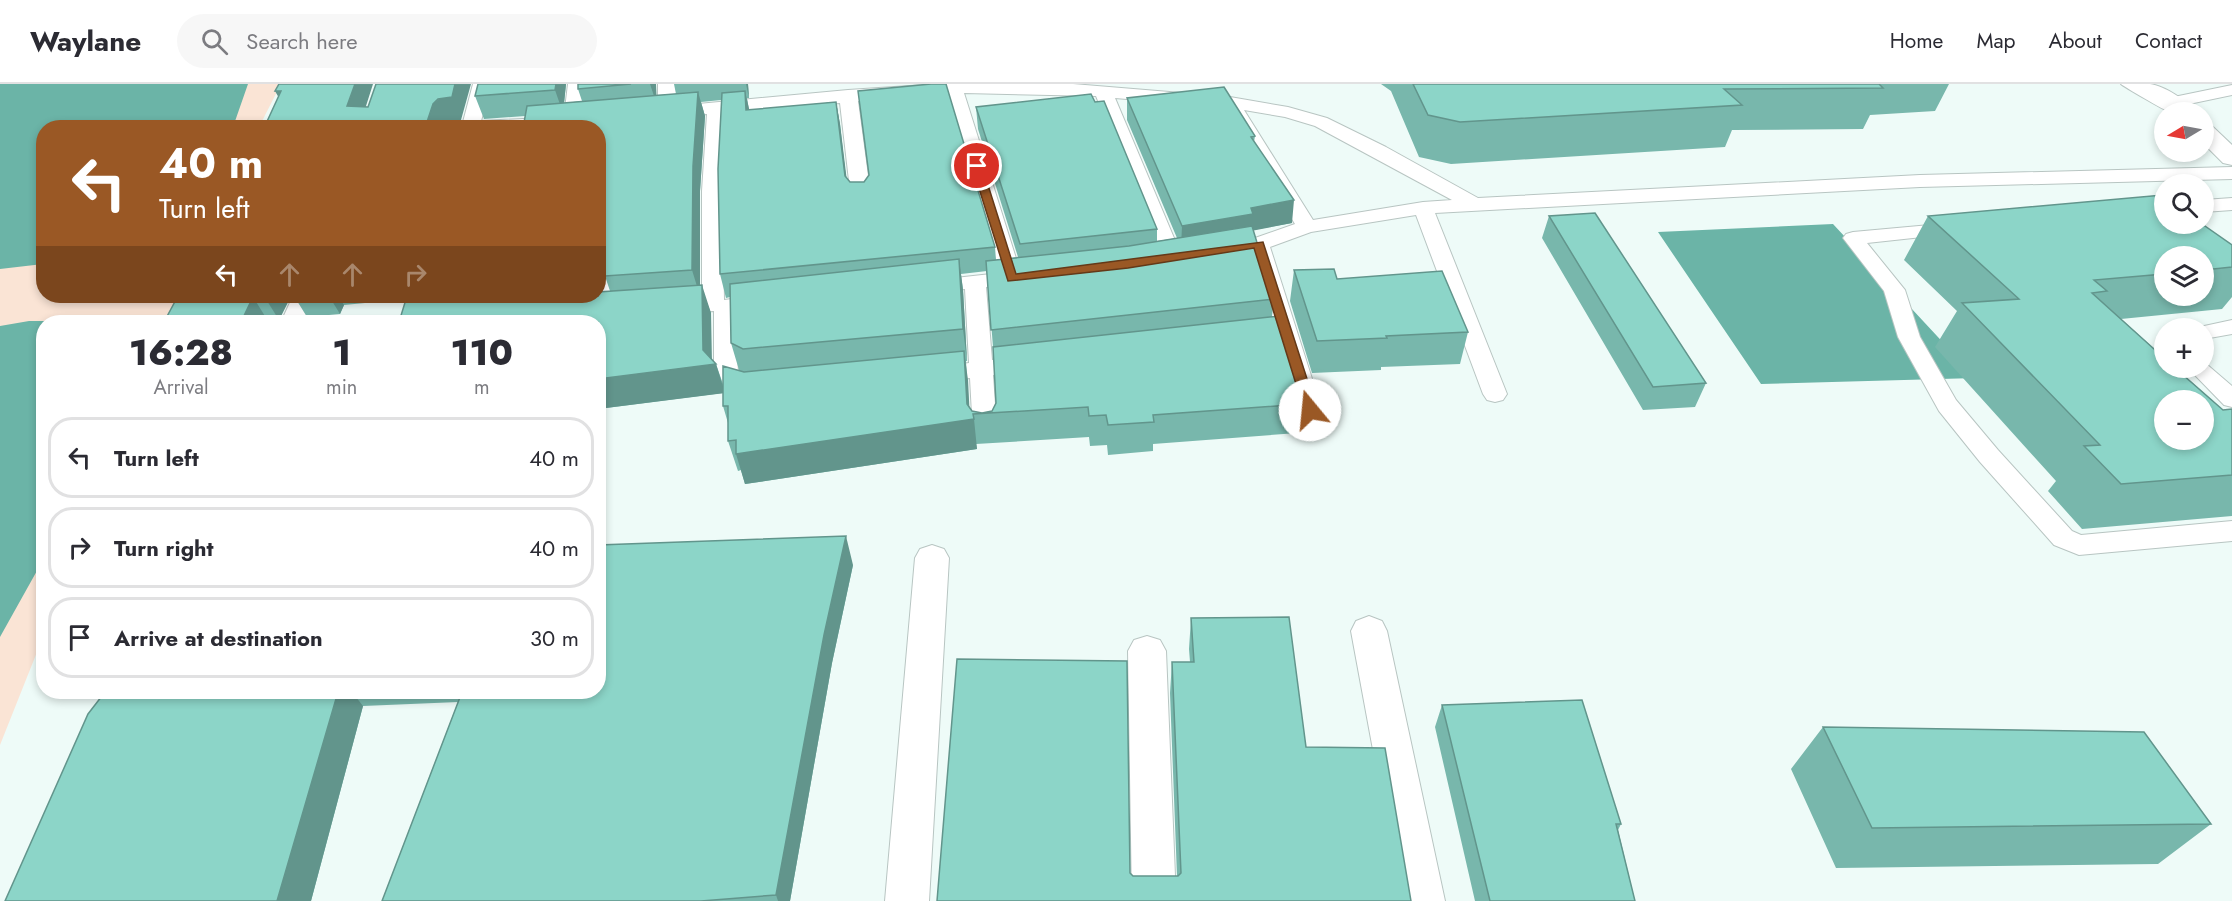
<!DOCTYPE html>
<meta charset="utf-8">
<style>
body{margin:0;font-family:Jost,sans-serif;background:#f7f7f7;color:#2b2b33;height:100vh;display:flex;flex-direction:column;font-size:22px;white-space:nowrap}
*{box-sizing:border-box;margin:0}
p{font-size:20px;color:#7c7c81}
.icon{flex:none;width:33px;height:33px;fill:none;stroke:currentColor;stroke-width:2;stroke-linecap:round;stroke-linejoin:round}
.map{position:relative;flex:1;overflow:hidden}
.sheet{position:absolute;left:36px;top:231px;width:570px;height:384px;display:flex;flex-direction:column;background:#fff;border-radius:24px;box-shadow:0 3px 9px #0003}
.sheet>*{flex:none}
.banner{position:absolute;left:36px;top:36px;width:570px;height:183px;border-radius:24px;box-shadow:0 3px 9px #0003;background:#9a5825;color:#fff;overflow:hidden}
.needle{width:39px;rotate:260deg}
.tools{position:absolute;left:2154px;top:18px;display:grid;gap:12px}
.tools a{display:grid;place-items:center;width:60px;height:60px;border-radius:50%;background:#fff;box-shadow:0 3px 9px #0003;font-size:30px}
.pin{position:absolute;display:grid;place-items:center;width:51px;height:51px;color:#fff;margin:-26px;border:3px solid #fff;border-radius:50%;box-shadow:0 2px 6px #0007}
.me{position:absolute;width:66px;margin:-33px;rotate:343deg;stroke-linejoin:round;filter:drop-shadow(0 0 4px #0008)}
.turn{display:flex;align-items:center;gap:21px;height:126px;padding:0 24px;font-size:27px}
.turn .icon{width:78px;height:78px;stroke-width:2.5}
.turn b{display:block;font-size:42px;line-height:51px}
.lanes{display:flex;align-items:center;height:57px;padding:0 24px;background:#0003;justify-content:center;gap:30px;direction:ltr}
.lanes .off{opacity:.35}
.eta{display:flex;justify-content:space-evenly;align-items:center;height:102px;text-align:center}
.eta b{font-size:36px;font-weight:800;line-height:42px}
ul{padding:0;list-style:none}
li{display:flex;align-items:center;gap:18px;height:81px;margin:0 12px 9px;padding:0 12px;border:3px solid #e1e1e2;border-radius:24px}
li div{flex:1}
li b{display:block;font-size:22px}
li em{font-style:normal}
header{display:flex;align-items:center;gap:36px;box-sizing:border-box;height:84px;padding:0 30px;background:#fff;border-bottom:2px solid #e1e1e2}
header strong{font-size:28px}
nav{display:flex;gap:33px;margin-inline-start:auto;font-size:21px}
.search{width:420px;height:54px;background:#f7f7f7;display:flex;align-items:center;gap:15px;box-sizing:border-box;padding:0 21px;border-radius:33px;color:#7c7c81;font-size:22px}
.map>svg:first-child{display:block}
</style>
<header>
<strong>Waylane</strong>
<div class="search"><svg class="icon" aria-label="search" viewBox="0 0 24 24"><circle cx="10" cy="10" r="6"/><path d="M15 15l6 6"/></svg>Search here</div>
<nav><a>Home</a><a>Map</a><a>About</a><a>Contact</a></nav>
</header>
<div class="map">
<svg width="2232" height="817" viewBox="0 0 2232 817">
<rect width="100%" height="100%" fill="#eefbf8"/>
<path fill="#fae4d5" d="M0,0H281L259,43L44,44V212H183L172,238H44L43,553L0,661Z"/>
<path fill="#6bb4a7" d="M0,0H248L233,43L44,44L43,180L0,185Z
M1833,140L1976,294L1761,300L1658,148Z
M29,237H149L44,238L43,476L0,553V242Z"/>
<g fill="none" stroke-linecap="round" stroke-linejoin="round">
<g stroke="#b8c5c2" stroke-width="2">
<path id="lane" d="M473,0H491L481,37L564,33L568,0H586L582,36L579,40L542,44H445L448,40L463,38Z
M658,0H676L677,22L848,6L940,0H1073L1230,13L1288,23L1327,34L1386,63L1478,114L1920,91L2232,83V95L1920,103L1435,129L1507,310L1503,316L1495,318L1487,316L1483,310L1416,131L1311,148L1270,163L1322,326L1318,332L1310,334L1302,332L1298,326L1251,167L1225,171L1218,169L1215,165L1218,161L1255,154L1295,140L1228,29L1235,24L1115,14L1182,173L1179,177L1172,179L1165,177L1162,173L1096,12L964,9L1020,187L1029,189L1033,193L1029,197L986,203L992,276L1028,273L1036,275L1039,280L1036,285L993,291L997,349L994,355L985,357L976,355L973,349L970,294L933,298L925,295L921,290L925,285L969,279L965,205L927,209L919,208L916,203L919,198L1000,189L947,10L858,17L871,114L868,118H854L851,114L840,19L725,28L722,107L724,216L765,211L773,213L776,218L773,223L736,228L738,292L752,300L756,305L752,310C737,315 723,308 714,295V227L674,230L666,228L663,223L666,218L702,214V107L707,30L668,33L661,32L658,28ZM1244,26L1285,33L1315,42L1452,116L1423,118L1313,136Z
M2232,1V11L2170,24L2164,23L2161,19L2164,15Z
M2232,114V126L2204,128V116Z
M1952,139L1959,141L1962,145L1959,149L1867,159L1905,206L1920,253L1956,316L1998,366L2072,447L2081,451L2232,437V457L2079,471L2054,461L1980,378L1939,327L1898,253L1884,207L1843,154L1846,150L1853,148Z
M602,158L609,160L612,164V228L609,233L601,235L593,233L590,228L591,212H598V159Z
M293,212H314L303,238H281Z
M2232,236V250L2204,255V244H2195Z
M2204,278L2232,302V323L2224,321L2188,284H2204Z"/>
</g>
<g stroke="#b8c5c2" stroke-width="2">
<path id="street" d="M932,461L944,465L949,474L929,817H885L915,474L920,465Z
M1369,532L1382,537L1387,547L1445,817H1401L1351,547L1356,537Z
M1147,552L1160,556L1166,567L1176,817H1132L1128,567L1134,556Z"/>
</g>
<g stroke="#b8c5c2" stroke-width="2">
<path id="secondary" d="M2121,0C2130,0 2141,0 2150,0C2164,2 2187,16 2195,28C2188,29 2178,30 2170,28C2167,28 2123,2 2121,0Z
M2204,40L2212,42L2232,61V81L2223,79L2204,60Z"/>
</g>
<use href="#lane" fill="#fff" fill-rule="evenodd"/>
<use href="#street" fill="#fff" fill-rule="evenodd"/>
<use href="#secondary" fill="#fff" fill-rule="evenodd"/>
</g>
<path fill="#78b7ac" fill-rule="evenodd" d="M478,0H566L564,19L582,17L578,5V0H656V11L676,10L674,0H748L749,14H747L749,26L836,18L840,40L846,94L850,98L995,163L996,176L1018,173L978,45L976,23L1157,145V157L1177,154L1127,36V14L1255,52L1254,58L1292,139L1253,146L1274,215L1272,233L1300,297L1316,319L1311,348L1153,360V367L1108,371L1107,361L1090,362L1089,353L976,360L977,365L745,400L741,386L738,387L728,357V339L723,322V309L598,325V212L610,207L605,192V157H598V44L525,32L484,35L475,12ZM721,16L720,190L726,214L730,213L731,259L739,286L723,300L716,280L711,275V229L700,201V107L705,32L701,18ZM987,187L993,263L996,319L992,327L982,329L972,327L969,323L966,277H967L963,206L961,190Z
M1381,0H1949L1935,27L1870,31L1863,45L1732,46L1725,63L1451,80L1419,73L1391,7Z
M1549,132L1706,299L1695,323L1643,326L1542,154Z
M1928,132L2232,161V213L2222,225L2121,235L2223,326L2232,325V432L2082,445L2048,407L2056,397L1935,263L1957,227L1904,176ZM2164,172H2204V212H2164Z
M1294,186L1337,195L1468,248L1460,280L1381,283V286L1312,289L1290,217Z
M178,212H291L279,236L268,237Z
M294,212H387L386,217L344,221L340,230L307,233Z
M853,481L832,579L790,817H382L458,618L363,622L311,817H5L105,608H598Z
M1191,534L1306,663L1411,817H937L1133,792H1177L1170,609L1172,578H1190L1189,565Z
M1442,621L1621,740L1618,746L1635,817H1475L1435,643Z
M1823,643L2211,740L2158,780L1836,784L1791,685Z"/>
<path fill="#62958c" d="M355,0H373L359,44L347,22Z
M455,0H471L461,36L448,38L443,44H425L433,20Z
M556,0H566L563,29L555,6Z
M650,0H656L657,21Z
M746,0H748L749,14Z
M275,7H281L288,30Z
M745,7L750,29L746,26Z
M698,8L705,32L700,107V212L692,186L693,82Z
M836,18L840,40L849,114L845,92Z
M1294,116L1292,139L1251,147L1181,164L1182,142L1251,124Z
M959,175L963,206L967,277L963,245Z
M702,201L711,229L712,280H716L725,309L598,325V295L703,266Z
M264,212H291L279,236Z
M329,212H338L344,221L340,230Z
M383,212H387L386,217Z
M253,213L268,237L267,238H241Z
M964,267L968,296L970,336L974,335L977,365L745,400L736,370L967,320Z
M846,452L853,481L832,579L790,817H778L776,811L824,551Z
M338,608H352L363,622L311,817H277Z"/>
<path fill="#8cd5c8" stroke="#62958c" stroke-width="1.5" fill-rule="evenodd" d="M279,0H355L347,22L368,23L376,0H455L452,13L438,15L433,20L425,44H264L281,7H275Z
M478,0H556L555,6L475,12Z
M578,0H631L578,5Z
M931,0H946L995,163L720,190L718,85L722,9L745,7L746,26L836,18L845,92L850,98H864L869,91L858,7Z
M1413,0H1879L1883,4L1724,5L1742,21L1460,38L1428,31Z
M1224,3L1255,52L1251,53L1294,116L1251,124L1253,130L1182,142L1127,14Z
M698,8L693,82L692,186L605,192V138L600,132H598V44H523L527,22Z
M1091,10L1095,18L1104,17L1157,145L1020,160L976,23Z
M2163,111L2164,112V140H2202L2232,161V183L2204,186V172H2164V190L2094,196L2107,207L2092,209L2164,274V284H2175L2223,326L2232,325V391L2121,400L2084,362L2100,361L1962,219L2019,215L1928,132ZM2164,316H2204V356H2164Z
M1595,129L1706,299L1653,303L1549,132Z
M1252,142L1274,215L991,246L986,177L1129,162Z
M959,175L963,245L743,265L731,259L730,200Z
M1334,185L1337,195L1442,187L1468,248L1386,252L1387,254L1317,257L1294,186Z
M702,201L703,266L716,280L598,295V238H399L407,212H598V208Z
M178,212H264L253,213L241,238H164Z
M1280,232L1300,297L1305,304L1311,306L1316,319L1153,331L1154,338L1108,341L1106,331L1089,332L1088,323L973,330L974,335L736,370V356L728,357V322H723V282L744,288L964,267L967,320L972,327L982,329L992,327L996,319L993,263Z
M846,452L824,551L776,811L701,817H382L462,608H598V461Z
M1289,533L1306,663L1385,664L1411,817H937L957,575L1127,577L1130,789L1133,792H1178L1181,789L1172,578H1194L1191,534Z
M105,608H338L277,817H5L88,630Z
M1582,616L1621,740H1616L1635,817H1490L1442,621Z
M1823,643L2144,648L2211,740L1872,744Z"/>
<path fill="#9a5825" stroke="#643918" stroke-width="1.5" d="M977,79L982,82L1016,190L1263,158L1317,326L1315,329H1306L1304,326L1254,164L1128,184L1008,197L972,82Z"/>
</svg>
<div class="tools">
<a><svg class="needle" viewBox="-14 -14 28 28"><path d="M0-13l5 13h-10z" fill="#e53935"/><path d="M0 13l5-13h-10z" fill="#7c7c81"/></svg></a>
<a><svg class="icon" aria-label="search" viewBox="0 0 24 24"><circle cx="10" cy="10" r="6"/><path d="M15 15l6 6"/></svg></a>
<a><svg class="icon" aria-label="layers" viewBox="0 0 24 24"><path d="M12 4l9 5-9 5-9-5zM3 14l9 5 9-5"/></svg></a>
<a>+</a>
<a>−</a>
</div>
<div class="pin" style="left:977px;top:82px;background:#d93025"><svg class="icon" aria-label="arrive" viewBox="0 0 24 24"><path d="M6 21V4h12l-3 4 3 4H6"/></svg></div>
<svg class="me" style="left:1310px;top:326px" viewBox="-20 -20 40 40"><circle r="19" fill="#fff"/><path d="M0-13L10 11 0 6-10 11z" fill="#9a5825"/></svg>
<div class="banner">
<div class="turn"><svg class="icon" aria-label="left" viewBox="0 0 24 24"><path d="M17 20v-9H6M10 6l-5 5 5 5"/></svg><div><b>40 m</b>Turn left</div></div>
<div class="lanes"><svg class="icon" aria-label="left" viewBox="0 0 24 24"><path d="M17 20v-9H6M10 6l-5 5 5 5"/></svg><svg class="icon off" aria-label="ahead" viewBox="0 0 24 24"><path d="M12 20V5M6 11l6-6 6 6"/></svg><svg class="icon off" aria-label="ahead" viewBox="0 0 24 24"><path d="M12 20V5M6 11l6-6 6 6"/></svg><svg class="icon off" aria-label="right" viewBox="0 0 24 24"><path d="M7 20v-9h11M14 6l5 5-5 5"/></svg></div>
</div>
<section class="sheet">
<div class="eta">
<div><b>16:28</b><p>Arrival</p></div>
<div><b>1</b><p>min</p></div>
<div><b>110</b><p>m</p></div>
</div>
<ul>
<li><svg class="icon" aria-label="left" viewBox="0 0 24 24"><path d="M17 20v-9H6M10 6l-5 5 5 5"/></svg><div><b>Turn left</b></div><em>40 m</em></li>
<li><svg class="icon" aria-label="right" viewBox="0 0 24 24"><path d="M7 20v-9h11M14 6l5 5-5 5"/></svg><div><b>Turn right</b></div><em>40 m</em></li>
<li><svg class="icon" aria-label="arrive" viewBox="0 0 24 24"><path d="M6 21V4h12l-3 4 3 4H6"/></svg><div><b>Arrive at destination</b></div><em>30 m</em></li>
</ul>
</section>
</div>
